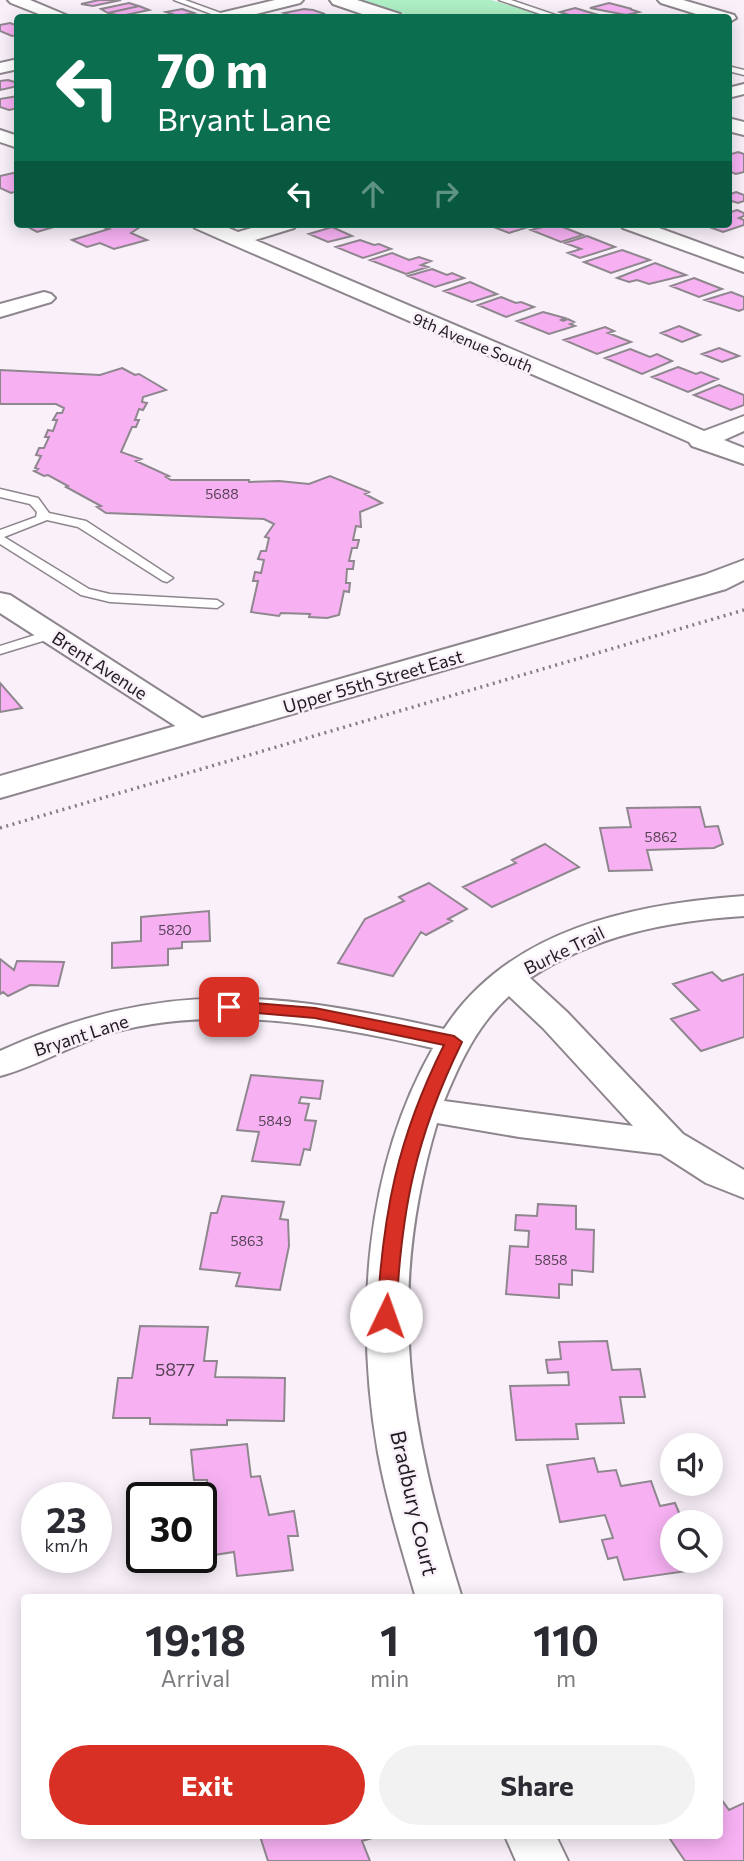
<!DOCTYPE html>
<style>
body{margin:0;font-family:Commissioner,sans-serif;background:#f2f2f3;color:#2b2b33;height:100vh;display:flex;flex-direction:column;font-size:26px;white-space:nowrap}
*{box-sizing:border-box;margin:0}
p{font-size:23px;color:#7c7c81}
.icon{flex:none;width:38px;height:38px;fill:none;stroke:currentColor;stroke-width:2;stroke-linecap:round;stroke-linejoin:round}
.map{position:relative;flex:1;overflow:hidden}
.sheet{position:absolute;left:21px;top:1594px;width:702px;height:245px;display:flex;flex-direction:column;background:#fff;border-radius:7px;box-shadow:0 4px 18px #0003}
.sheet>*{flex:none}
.top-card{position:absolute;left:14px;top:14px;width:718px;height:214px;border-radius:7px;box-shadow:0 4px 18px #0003;background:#0b6e4f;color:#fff;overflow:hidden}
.tools{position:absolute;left:660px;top:1433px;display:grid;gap:14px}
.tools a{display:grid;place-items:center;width:63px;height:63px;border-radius:50%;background:#fff;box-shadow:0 4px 18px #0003;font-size:35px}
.speed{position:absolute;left:21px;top:1482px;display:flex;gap:14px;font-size:35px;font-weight:700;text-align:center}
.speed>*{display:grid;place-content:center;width:91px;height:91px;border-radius:50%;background:#fff;box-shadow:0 4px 18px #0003;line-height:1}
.speed small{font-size:18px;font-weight:400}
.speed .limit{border:4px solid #111;border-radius:10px;background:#fff;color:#111}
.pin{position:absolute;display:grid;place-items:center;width:60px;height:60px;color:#fff;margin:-30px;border-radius:14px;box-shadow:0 4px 10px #0006}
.me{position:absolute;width:77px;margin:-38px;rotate:3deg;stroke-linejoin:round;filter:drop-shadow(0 0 5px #0008)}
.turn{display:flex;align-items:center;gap:24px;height:147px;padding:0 28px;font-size:32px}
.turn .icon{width:91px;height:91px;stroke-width:2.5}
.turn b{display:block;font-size:49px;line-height:60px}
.lanes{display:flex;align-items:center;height:66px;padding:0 28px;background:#0003;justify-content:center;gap:35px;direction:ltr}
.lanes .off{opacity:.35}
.eta{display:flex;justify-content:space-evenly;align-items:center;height:119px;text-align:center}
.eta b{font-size:42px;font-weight:700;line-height:49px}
.action{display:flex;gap:14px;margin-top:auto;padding:14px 28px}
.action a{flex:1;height:80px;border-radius:42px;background:#d93025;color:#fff;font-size:28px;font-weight:700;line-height:80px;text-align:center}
.action a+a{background:#f2f2f3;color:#2b2b33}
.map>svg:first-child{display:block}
</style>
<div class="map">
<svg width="744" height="1861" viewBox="0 0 744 1861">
<rect width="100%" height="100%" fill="#f9f0f9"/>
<path fill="#aeefc5" d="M360,0H491L551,17H415Z"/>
<path fill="#f7b1f3" stroke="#8f878e" stroke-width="2" d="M99,0H121L93,6L81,4Z
M129,3L139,6L108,13L101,9Z
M609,3L632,9H630L639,12L626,15L590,8Z
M139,6L149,10L121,16L108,13Z
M575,8L595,14L578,18L560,12Z
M182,9L194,13L178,16L166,12Z
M304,9L313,10L325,14L298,18L284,13Z
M10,23L18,26V35L12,36L0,31V25Z
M8,80L18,83V86L0,90V81Z
M18,96V108L9,110L0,107V99Z
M738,152L744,154V172L736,174L728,171L731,167L728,166V155Z
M13,173L18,175L15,180L18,181V191L11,193L0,188V176Z
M736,192L744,195V201L738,203L728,200V195Z
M737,210L744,213V216L739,218L744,220V225L723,232L701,224H728V213Z
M35,224H52L57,226L37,232L26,226Z
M112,224H133L140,227L131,233L147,240L114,249L100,243L87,247L72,240L109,229L103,227Z
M486,224H538L509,233Z
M555,224L583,235L561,242L531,230Z
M332,227L352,236L328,242L309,234Z
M587,236L615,247L580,258L568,253L581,249L565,243Z
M360,240L374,245L379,244L391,249L363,258L336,247Z
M622,250L650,260L611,273L584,262Z
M392,253L409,260L419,257L431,261L421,265L428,267L406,274L370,260Z
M655,263L686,275L649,284L637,280L629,282L617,278Z
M432,269L447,275L452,273L464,278L435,287L408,276Z
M694,278L722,289L699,297L671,286Z
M470,282L497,294L472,302L444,291Z
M731,292L744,297V309L739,311L705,300Z
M501,297L516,303L521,302L534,307L506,317L478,305Z
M543,312L565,318L561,320L563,321L568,319L574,322L570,324L575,326L549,334L517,321Z
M679,326L700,335L682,342L661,333Z
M605,327L614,331L608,333L631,342L597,354L564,340Z
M719,348L739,356L722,362L702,354Z
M630,349L650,357L657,354L672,361L642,374L605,358Z
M678,367L696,374L701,372L718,379L688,392L652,377Z
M122,368L135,375L139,374L166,390L143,397L142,402L147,403L143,410L139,409L135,420H139L136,427H132L121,452L141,459L136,461L169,476L166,477L171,480H249V482L279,481L309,484L330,476L369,492L365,494L382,503L360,512L361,527L356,526L353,540H359L357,548H352L349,561H354L353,569H347L346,583H350L349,592L344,591L339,615L327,618L309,617L310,614L281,613L279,616L251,612L258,581H253L255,572L261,573L264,560L258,559L261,551H266L269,538L265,537L274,524L264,519L106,513L97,507L101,506L66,487L68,486L48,475L44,476L34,471L38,469L35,468L41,456L36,455L39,448H44L49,437H45L48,430L53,431L57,420H53L57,413H62L64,408L56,404H0V370L100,375Z
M719,385L744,395V405L731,410L694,395Z
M0,683L22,708L0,712Z
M700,807L705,827L718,826L723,844L714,848L647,850L652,870L609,871L600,828L631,827L627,808Z
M545,844L579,867L492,907L463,887L516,863L512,860Z
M429,883L467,909L448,919L452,921L426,935L421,932L393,976L338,963L365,919L404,901L399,897Z
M209,911L210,941L182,942V948L168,949V965L112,968V943L141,941V917Z
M0,959L14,970L17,961L64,962L58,986L30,985L8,996L3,992L0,994Z
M712,972L722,981L744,974V1037L701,1051L671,1019L699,1010L673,984Z
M251,1075L323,1081L320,1099L301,1097L299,1103L309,1104L305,1120L316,1121L310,1150L304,1149L300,1165L252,1161L259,1132L237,1130Z
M222,1196L284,1202L280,1219L288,1220L289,1246L280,1290L236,1286L240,1273L200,1269L211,1213H217Z
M538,1204L576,1206V1229L594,1230L593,1272L572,1270V1285L559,1284V1298L506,1294L510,1246L528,1247L529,1231L515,1230L516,1215L537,1216Z
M140,1326L208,1327L204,1361H217L215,1377L285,1378L284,1421L227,1420V1425L150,1424V1418H113L118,1378H132Z
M607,1341L612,1370L640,1369L645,1397H620L624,1423L576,1424L578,1439L516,1440L510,1386L569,1385L568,1372L548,1373L546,1360L561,1359L559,1342Z
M247,1444L251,1477L260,1476L269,1515L294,1511L298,1536H288L293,1570L237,1576L234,1552L214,1555L207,1480H194L191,1450Z
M594,1458L598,1472L616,1470L621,1486L651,1481L660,1506L675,1503L683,1522H672V1561H683L687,1571L624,1580L617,1557L608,1559L602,1540L613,1538L605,1515L560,1522L547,1465Z
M719,1796L729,1810L744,1803V1861H685L668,1836H719Z
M260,1836H379L362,1841L370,1861H268Z"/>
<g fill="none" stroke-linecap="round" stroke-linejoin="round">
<g stroke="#8e868d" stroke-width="3">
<path id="service" d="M174,0H185L229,16L222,18Z
M499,0H511L564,18H552Z
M728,66L744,70V75L728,71Z
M0,489L38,498L49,513L86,521L173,578L167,582L163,581L78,527L47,520L4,537L89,589L110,594L217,600L223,604L217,608L110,602L81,595L0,544V530L36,517L37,512L30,504L0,497Z
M51,630L58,634L56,637L0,654V646Z"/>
</g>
<g stroke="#8e868d" stroke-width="4">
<path id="minor" d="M8,0H30L73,18H49L11,3Z
M275,0H303L300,3L240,18H210L212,15Z
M658,0H683L734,15L736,18L728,23V18H709L661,3Z
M18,59V69L0,73V63Z
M744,84V94L728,98V88Z
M0,130L18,136V148L0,142Z
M192,224H219L238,232L266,224H297L294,228L255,240L704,431L744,416V431L724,440L744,448V464L692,446L689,442L229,243L195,228Z
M620,224H648L744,259V272L623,228Z
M44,292L51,294L55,298L51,302L0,317V304Z
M0,593L10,595L211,724L216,730L211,736L201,739L191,736L0,613Z
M744,896V916C667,921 595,935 530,978L567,1012L683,1134L744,1170V1198L706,1183L661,1154L519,1137L437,1123C385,1297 409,1429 462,1598H416C402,1550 387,1502 378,1453C355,1319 364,1169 433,1048C327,1024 216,1004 110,1033C72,1044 38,1066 0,1076V1051C162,978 276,991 444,1029C509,929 633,904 744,896ZM509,996L543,1028L633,1126L444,1101C460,1062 477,1025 509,996Z
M505,1836H556L568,1861H516Z"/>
</g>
<g stroke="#8e868d" stroke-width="4">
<path id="tertiary" d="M330,0H357L400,14L403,18H374L333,4Z
M728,118L744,122V135L728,131Z
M744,560V580L726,589L0,798V776L704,575Z"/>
</g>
<path stroke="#847e84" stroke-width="3.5" stroke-dasharray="2 4.5" stroke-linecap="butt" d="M0,828L744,610"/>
<use href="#service" fill="#fff" fill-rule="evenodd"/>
<use href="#minor" fill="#fff" fill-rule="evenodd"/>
<use href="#tertiary" fill="#fff" fill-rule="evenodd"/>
</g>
<path fill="#d93025" stroke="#8d1f18" stroke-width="2" d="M229,1001L315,1008L454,1036L462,1042C415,1138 401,1210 396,1316L393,1321H380L377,1316C383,1212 397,1139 444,1045L315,1018L223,1010L221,1007Z"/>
<g text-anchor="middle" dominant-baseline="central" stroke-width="5" stroke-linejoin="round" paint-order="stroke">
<g font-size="14" fill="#564255">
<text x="222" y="493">5688</text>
<text x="661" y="836">5862</text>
<text x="175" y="929">5820</text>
<text x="275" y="1120">5849</text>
<text x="247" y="1240">5863</text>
<text x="551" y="1259">5858</text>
</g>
<g font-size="16" fill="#201d20" stroke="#f9f0f9">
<text transform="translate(473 342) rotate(23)">9th Avenue South</text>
</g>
<g font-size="18" fill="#201d20" stroke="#f9f0f9">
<text transform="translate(100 665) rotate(33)">Brent Avenue</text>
<text transform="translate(373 681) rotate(-16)">Upper 55th Street East</text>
<text transform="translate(564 950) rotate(-26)">Burke Trail</text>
<text transform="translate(81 1035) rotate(-18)">Bryant Lane</text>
</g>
<g font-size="18" fill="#564255">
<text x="175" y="1369">5877</text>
</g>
<g font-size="21" fill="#201d20" stroke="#f9f0f9">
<text transform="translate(415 1503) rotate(77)">Bradbury Court</text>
</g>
</g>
</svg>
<div class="tools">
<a><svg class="icon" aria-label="sound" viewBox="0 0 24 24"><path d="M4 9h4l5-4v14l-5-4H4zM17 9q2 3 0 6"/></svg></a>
<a><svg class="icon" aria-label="search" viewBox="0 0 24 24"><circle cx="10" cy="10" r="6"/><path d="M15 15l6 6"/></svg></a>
</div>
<div class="speed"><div>23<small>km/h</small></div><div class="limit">30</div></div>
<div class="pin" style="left:229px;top:1007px;background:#d93025"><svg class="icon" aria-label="arrive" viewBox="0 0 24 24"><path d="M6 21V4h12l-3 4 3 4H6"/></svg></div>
<svg class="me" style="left:386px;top:1316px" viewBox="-20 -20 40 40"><circle r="19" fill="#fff"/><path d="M0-13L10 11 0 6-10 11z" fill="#d93025"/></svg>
<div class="top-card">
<div class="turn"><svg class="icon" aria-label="left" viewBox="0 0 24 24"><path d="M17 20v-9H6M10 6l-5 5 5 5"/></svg><div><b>70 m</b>Bryant Lane</div></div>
<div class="lanes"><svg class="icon" aria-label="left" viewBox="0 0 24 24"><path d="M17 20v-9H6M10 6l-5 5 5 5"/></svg><svg class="icon off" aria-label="ahead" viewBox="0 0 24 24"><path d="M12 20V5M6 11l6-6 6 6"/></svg><svg class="icon off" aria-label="right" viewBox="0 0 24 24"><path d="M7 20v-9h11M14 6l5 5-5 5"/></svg></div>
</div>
<section class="sheet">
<div class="eta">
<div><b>19:18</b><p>Arrival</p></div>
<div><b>1</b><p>min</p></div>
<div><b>110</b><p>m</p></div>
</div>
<div class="action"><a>Exit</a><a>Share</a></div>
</section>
</div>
